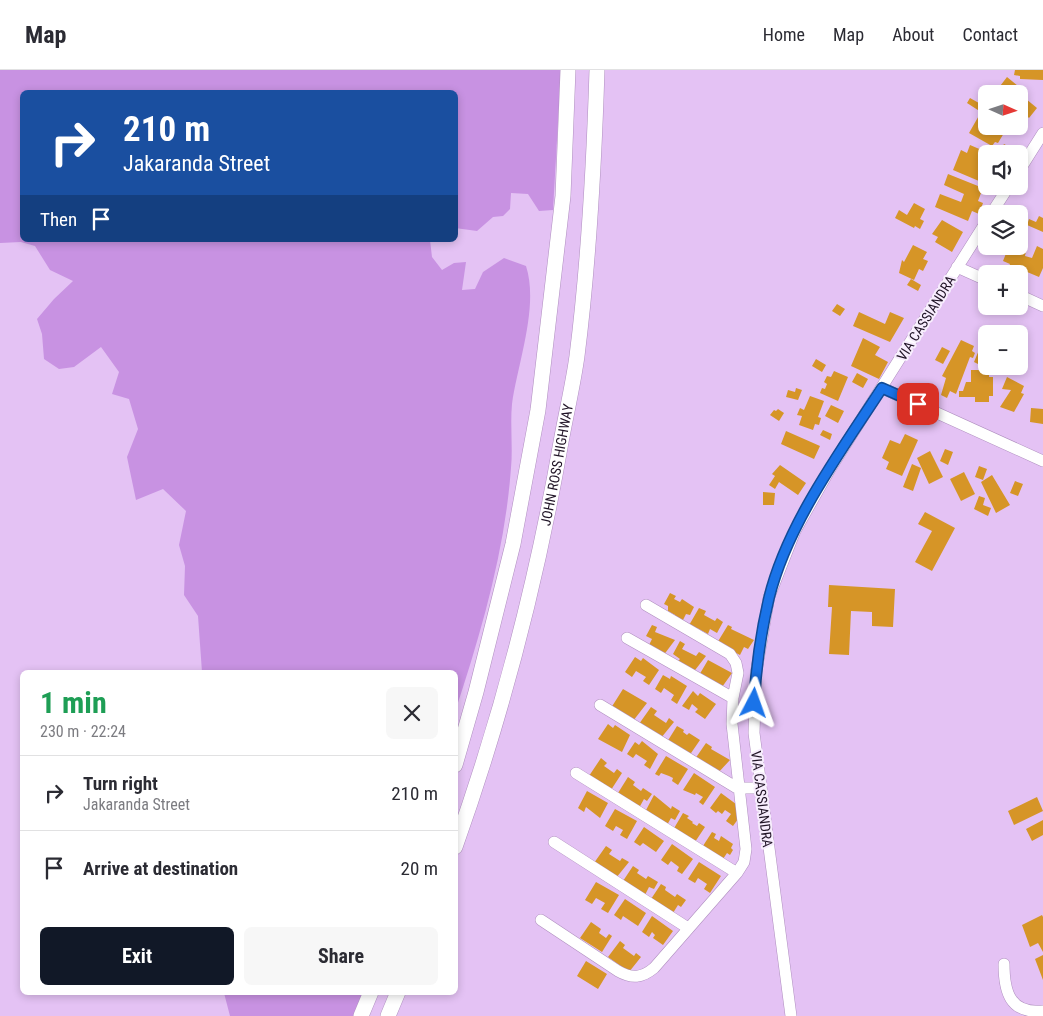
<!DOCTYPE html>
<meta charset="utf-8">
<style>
body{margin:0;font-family:"Roboto Condensed",sans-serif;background:#f7f7f7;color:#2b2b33;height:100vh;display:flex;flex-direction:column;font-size:19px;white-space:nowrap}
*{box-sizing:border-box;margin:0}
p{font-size:16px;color:#7c7c81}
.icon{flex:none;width:28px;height:28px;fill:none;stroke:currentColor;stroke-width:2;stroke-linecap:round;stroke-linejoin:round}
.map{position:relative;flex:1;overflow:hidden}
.side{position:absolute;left:20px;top:600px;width:438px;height:325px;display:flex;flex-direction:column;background:#fff;border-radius:8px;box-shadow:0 2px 8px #0003}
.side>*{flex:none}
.top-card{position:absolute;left:20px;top:20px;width:438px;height:152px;border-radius:8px;box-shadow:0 2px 8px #0003;background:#1a4fa0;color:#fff;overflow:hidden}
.needle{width:32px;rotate:93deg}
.buttons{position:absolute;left:978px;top:15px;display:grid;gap:10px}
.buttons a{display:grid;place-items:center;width:50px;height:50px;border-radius:8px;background:#fff;box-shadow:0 2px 8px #0003;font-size:25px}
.pin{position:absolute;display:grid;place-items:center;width:42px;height:42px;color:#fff;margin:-21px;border-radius:10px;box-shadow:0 2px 8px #0006}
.me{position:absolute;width:55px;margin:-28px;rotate:4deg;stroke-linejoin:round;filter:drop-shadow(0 0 4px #0008)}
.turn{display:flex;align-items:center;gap:18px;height:105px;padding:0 20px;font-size:22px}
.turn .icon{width:65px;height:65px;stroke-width:2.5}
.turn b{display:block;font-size:35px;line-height:42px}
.then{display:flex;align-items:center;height:48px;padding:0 20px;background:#0003;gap:10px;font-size:19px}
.round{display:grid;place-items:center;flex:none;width:52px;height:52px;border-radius:8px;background:#f7f7f7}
.headline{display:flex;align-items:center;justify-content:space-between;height:85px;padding:0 20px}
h1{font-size:30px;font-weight:700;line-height:38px;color:#1e9e55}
.action{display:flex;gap:10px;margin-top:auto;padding:10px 20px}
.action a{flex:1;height:58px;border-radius:8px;background:#111827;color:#fff;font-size:20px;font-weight:700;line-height:58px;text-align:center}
.action a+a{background:#f7f7f7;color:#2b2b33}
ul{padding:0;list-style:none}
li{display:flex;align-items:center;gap:15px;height:75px;padding:0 20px;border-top:1px solid #e1e1e2}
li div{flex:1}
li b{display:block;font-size:19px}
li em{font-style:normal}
header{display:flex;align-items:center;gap:30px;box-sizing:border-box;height:70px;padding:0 25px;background:#fff;border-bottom:1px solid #e1e1e2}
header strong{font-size:24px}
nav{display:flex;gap:28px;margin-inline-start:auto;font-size:18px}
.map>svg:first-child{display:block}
</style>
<header>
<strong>Map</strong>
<nav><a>Home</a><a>Map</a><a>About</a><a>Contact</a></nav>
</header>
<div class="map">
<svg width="1043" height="946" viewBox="0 0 1043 946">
<rect width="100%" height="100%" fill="#e4c2f4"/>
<path fill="#c892e2" d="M0,0H561L553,140L539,141L528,124L511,123L510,139L503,146L493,147L477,161L455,158L457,114L455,115V22H22V170H430L432,187L442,200L454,193L466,192L462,220L475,219L483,202L504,188L526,196C539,236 518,292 512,334C510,355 513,377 511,398C505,481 481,563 455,642V602H202L198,546L184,525L185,496L179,475L186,441L163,419L136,430L127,387L138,359L129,329L112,324L119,302L101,277L74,297L59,299L44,289L42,264L37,249L54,229L73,211L50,200L35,176L21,172L0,173Z
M224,923H366L356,946H230Z"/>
<path fill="#d69527" d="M1015,0H1043V10L1020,9V6L1014,5Z
M1007,7L1018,16L1015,20L1037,38L1029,48L1022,41L1019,45V24H994Z
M970,28L986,37V56H1010L1007,61L1000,57L998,60L1004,63L998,73L995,72L992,76L969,63L981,42L967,33Z
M1004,74L1013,79L1010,84L999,83Z
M970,75L991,84H986V114L953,100L961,80L967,83Z
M948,104L983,118L978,131L983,133L979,144L972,141L968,151L935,137L940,124L961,132L964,124L944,115Z
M914,133L925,139L920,149L924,151L920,159L915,156L914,158L895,148L899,140L907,145Z
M1039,146L1043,148V162L1027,155L1029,149L1036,152Z
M942,150L963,162L952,182L935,172L938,167L932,164Z
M1021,169L1028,172L1025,186L1032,188L1037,176L1043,179V198L1039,207L1020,199L1019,203L1008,199L1010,194L1003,191L1007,181L1013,184L1010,176H1019Z
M913,175L927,182L923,189L928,191L923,201L919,199L914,210L899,203L902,190L904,192Z
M911,209L921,215L918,221L907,215Z
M837,234L845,239L840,246L832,241Z
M859,242L885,254L890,242L904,248L890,272L853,256Z
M863,268L880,277L875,285L888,292L879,309L851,296Z
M961,270L974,276L972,281L975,283L973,288L970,287L956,324L950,321L947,328L941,325L946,308L942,306Z
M942,277L950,281L943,294L935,290Z
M979,280L986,283V298L974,292Z
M816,289L826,295L822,302L812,296Z
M971,300H989V307H993V326H989V332H975V327H959V321H963L966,312H971Z
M834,301L848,307L838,331L820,323L822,318L825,319L827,314L824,312L827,306L831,307Z
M857,303L868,309L863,318L852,312Z
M1007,307L1024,316L1021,323L1024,324L1014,342L1000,337L1011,320L1002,319Z
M796,318L802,320L798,330L786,327L788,320L795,322Z
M810,326L824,331L818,347L821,348L819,355L815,354L813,360L799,355L802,346L797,345L800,338L804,340Z
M831,335L844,341L838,353L825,346Z
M1031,338L1043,339V354L1030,352Z
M778,339L784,343L779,351L770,345L774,340L776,341Z
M823,360L832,364L830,370L820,365Z
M786,361L820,376L814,389L781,374Z
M905,364L918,370L902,406L886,399L889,392L882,388L890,370L900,374Z
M945,379L953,382L948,395L940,391Z
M930,381L943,407L929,414L917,388Z
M912,394L921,398L913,421L903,417Z
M780,395L806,413L798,425L779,412L775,419L769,415L775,406L772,404Z
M979,396L987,399L983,410L975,407Z
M964,402L975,424L961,431L950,409Z
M992,405L1010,435L996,443L981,412Z
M1015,411L1023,414L1018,426L1010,423Z
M763,422L775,423L774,435H763Z
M979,426L985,428L983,435L991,438L988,446L974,439Z
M925,442L955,458L932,501L915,492L932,461L918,454Z
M829,515L895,519L893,557L872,556V542L851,541L849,585L829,584L832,537H828Z
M670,523L676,526L674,529L680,532L682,529L694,537L690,545L686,544L682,552L674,547L675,545L668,541V536L664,534Z
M699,538L706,541L704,545L715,551L717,548L723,552L717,563L710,559L708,564L697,558L695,561L688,557Z
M652,555L657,557L655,562L675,570L663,586L649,575L652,569L646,566Z
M728,555L732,557L731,559L754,570L748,579L744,577L740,585L717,573Z
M680,571L685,574L682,579L696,586L699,582L706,586L692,604L678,591L680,589L673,584Z
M635,587L641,591L643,588L659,600L649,615L643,611L646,607L636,601L632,607L625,602Z
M708,590L732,603L720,620L698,607Z
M663,605L670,609L671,606L687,616L677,634L671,630L674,625L664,618L661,623L655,619Z
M623,619L647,633L633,651L627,648L629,646L611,638Z
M693,621L698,626L700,623L716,634L705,649L695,642L698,639L692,634L689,640L682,636Z
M651,637L657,641L654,645L666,653L669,648L674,652L661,668L647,657L646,659L639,654Z
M608,654L613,658L615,655L630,665L622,682L598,669Z
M677,656L684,660L683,662L687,665L689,663L700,670L689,686L667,672Z
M642,671L658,684L650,699L644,695L647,691L636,684L633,688L627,684L635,672L639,675Z
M706,673L712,677L711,679L730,690L717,704L695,689Z
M666,686L688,699L678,715L672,711L673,708L669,706L661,703L659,706L655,704Z
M601,688L607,693L604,696L614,703L617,699L622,703L611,720L589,706Z
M694,703L715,717L703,735L699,732L703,727L696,723L695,725L683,720Z
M628,707L635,712L633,715L641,721L643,718L652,724L647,731L644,729L639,738L618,723Z
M587,721L608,733L600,748L586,737L584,742L578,738Z
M721,723L740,737L741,745L733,756L726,751L731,744L725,740L722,744L718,741L716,743L710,738Z
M654,725L671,739L672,736L680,741L675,750L671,748L667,755L645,742Z
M1037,727L1043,741L1014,755L1008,741Z
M615,739L637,751L627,769L620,765L623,760L616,756L613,761L605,756Z
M683,743L689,746L687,748L693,752L692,753L697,756L699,753L705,757L695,772L673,760Z
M1043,750V765L1032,771L1026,759Z
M644,757L664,771L656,782L643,773L640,776L634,772Z
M712,762L716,764L714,768L719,771L721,766L733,774L731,778L733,780L730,785L727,783L721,792L701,779Z
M672,774L693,789L682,804L677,801L679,797L671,791L668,795L661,790Z
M606,776L612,780L609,784L620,791L622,788L629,792L616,808L594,793Z
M699,792L721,806L710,823L704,819L707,814L698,808L695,813L688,809Z
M633,796L639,800L637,803L646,809L648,806L658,812L654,819L649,817L645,825L623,811Z
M596,812L619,825L608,843L601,839L605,833L596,828L592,834L585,830Z
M661,814L666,817L665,820L675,827L677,824L686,830L681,837L678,835L673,843L651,829Z
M625,829L646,843L638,856L623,846L621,850L614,845Z
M1042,845L1043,847V882L1038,873L1030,877L1022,855Z
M652,846L673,861L663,875L653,868L655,865L652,862L649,867L642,862Z
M591,852L601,859L599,863L606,868L609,864L612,866L602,882L580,868Z
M620,871L625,875L623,878L634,886L636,883L641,887L629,902L608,887Z
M1043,885V910L1035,889Z
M586,891L607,904L598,919L577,906Z"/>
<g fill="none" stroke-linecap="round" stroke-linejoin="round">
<g stroke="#af8fbf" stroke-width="12">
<path id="minor" d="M1019,101L1043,63
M991,144L1009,116
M957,197L986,210
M1019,225L1043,236
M882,318L1043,391
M627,568L733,628
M600,635L737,718H760
M576,703L737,803
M554,772L688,858
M541,850L618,901C632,909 642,908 654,898L737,803L744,792L746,779L732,654L733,628L738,603L736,593L730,584L646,535
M1004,894C1004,922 1010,944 1043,941
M791,946L754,663L756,603L769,527L795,461L830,399L986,152"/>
</g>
<g stroke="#af8fbf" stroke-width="16">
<g id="major">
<path d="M455,695L476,622L513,474L538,340L563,126L568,0"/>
<path id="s1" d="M455,777C502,645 537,510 561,372C566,344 573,315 577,286C589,191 594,96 597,0"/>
<path d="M361,946L371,922"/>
<path d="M388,946L398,922"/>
</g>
</g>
<use href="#minor" stroke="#fff" stroke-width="11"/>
<use href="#major" stroke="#fff" stroke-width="15"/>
</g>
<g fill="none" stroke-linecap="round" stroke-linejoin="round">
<g stroke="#114b97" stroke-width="12">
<path id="route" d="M754,633C756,598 761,562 769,528C787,454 841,381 882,318L918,334"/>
</g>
<use href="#route" stroke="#1a73e8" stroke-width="9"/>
</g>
<g text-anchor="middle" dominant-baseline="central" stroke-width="4" stroke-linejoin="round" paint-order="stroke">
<g font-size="14" fill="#201426" stroke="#f7edfd">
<text transform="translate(926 248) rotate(-58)">VIA CASSIANDRA</text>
<text stroke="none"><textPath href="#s1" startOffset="396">JOHN ROSS HIGHWAY</textPath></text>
<text transform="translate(762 729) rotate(83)">VIA CASSIANDRA</text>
</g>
</g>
</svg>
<div class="buttons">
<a><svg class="needle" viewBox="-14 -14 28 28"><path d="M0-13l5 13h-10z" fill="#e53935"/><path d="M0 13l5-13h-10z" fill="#7c7c81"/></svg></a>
<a><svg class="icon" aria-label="sound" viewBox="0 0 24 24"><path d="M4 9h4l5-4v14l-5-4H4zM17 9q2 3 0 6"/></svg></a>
<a><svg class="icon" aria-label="layers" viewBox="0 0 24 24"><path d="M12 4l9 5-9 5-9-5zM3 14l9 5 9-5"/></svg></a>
<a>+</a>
<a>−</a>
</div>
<div class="pin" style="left:918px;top:334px;background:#d93025"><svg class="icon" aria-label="arrive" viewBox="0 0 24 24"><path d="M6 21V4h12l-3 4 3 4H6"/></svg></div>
<svg class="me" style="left:754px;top:633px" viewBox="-20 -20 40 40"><path d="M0-17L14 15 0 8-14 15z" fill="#1a73e8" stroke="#fff" stroke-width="4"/></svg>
<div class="top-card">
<div class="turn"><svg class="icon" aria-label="right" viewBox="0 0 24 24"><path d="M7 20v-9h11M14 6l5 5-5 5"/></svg><div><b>210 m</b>Jakaranda Street</div></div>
<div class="then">Then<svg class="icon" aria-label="arrive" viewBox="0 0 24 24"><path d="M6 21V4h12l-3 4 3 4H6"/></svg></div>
</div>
<section class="side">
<div class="headline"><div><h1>1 min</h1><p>230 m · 22:24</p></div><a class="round"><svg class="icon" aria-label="close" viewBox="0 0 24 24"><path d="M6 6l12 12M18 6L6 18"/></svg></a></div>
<ul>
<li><svg class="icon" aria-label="right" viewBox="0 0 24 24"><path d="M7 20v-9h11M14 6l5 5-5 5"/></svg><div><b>Turn right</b><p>Jakaranda Street</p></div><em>210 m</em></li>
<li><svg class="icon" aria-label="arrive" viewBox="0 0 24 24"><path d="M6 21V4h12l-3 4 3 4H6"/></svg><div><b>Arrive at destination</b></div><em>20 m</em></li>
</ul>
<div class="action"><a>Exit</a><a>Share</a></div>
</section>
</div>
